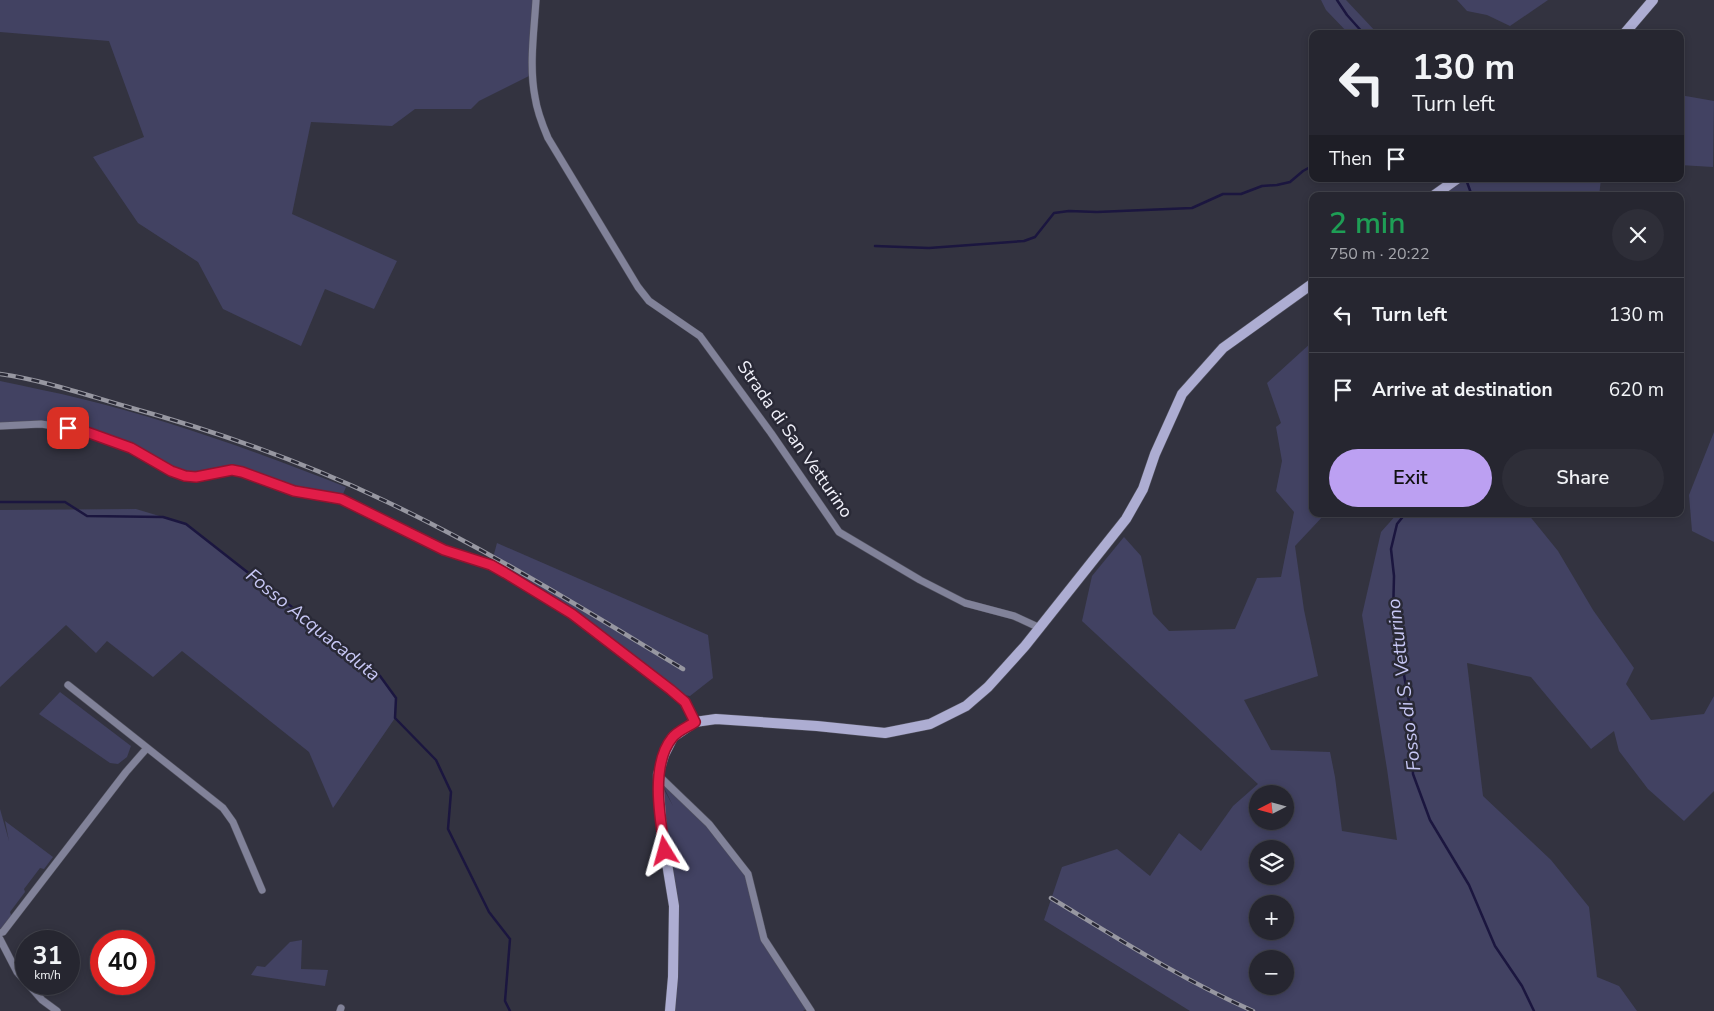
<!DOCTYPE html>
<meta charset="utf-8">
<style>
body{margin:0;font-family:"Nunito Sans",sans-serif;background:#2e2e38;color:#f1f3f6;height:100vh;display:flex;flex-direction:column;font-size:19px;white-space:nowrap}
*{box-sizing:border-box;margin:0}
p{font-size:16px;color:#a4a5ab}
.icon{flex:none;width:28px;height:28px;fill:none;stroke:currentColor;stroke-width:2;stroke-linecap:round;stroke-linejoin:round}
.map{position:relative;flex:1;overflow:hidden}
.panel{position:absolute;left:1309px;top:192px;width:375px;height:325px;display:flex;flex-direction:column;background:#262630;border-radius:10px;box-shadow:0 2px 8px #0003,0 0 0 1px #42434c}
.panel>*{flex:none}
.banner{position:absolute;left:1309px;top:30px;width:375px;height:152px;border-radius:10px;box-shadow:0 2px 8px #0003,0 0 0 1px #42434c;background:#262630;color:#f1f3f6;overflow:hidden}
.needle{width:32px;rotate:264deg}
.fabs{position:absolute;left:1249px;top:785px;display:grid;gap:10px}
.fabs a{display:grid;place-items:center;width:45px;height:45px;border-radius:50%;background:#262630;box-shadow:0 2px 8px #0003,0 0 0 1px #42434c;font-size:25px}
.speed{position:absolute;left:15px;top:930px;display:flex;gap:10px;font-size:25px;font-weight:700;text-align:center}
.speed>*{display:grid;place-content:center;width:65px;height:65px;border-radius:50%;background:#262630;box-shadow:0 2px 8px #0003,0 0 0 1px #42434c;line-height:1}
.speed small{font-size:12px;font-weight:400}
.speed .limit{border:8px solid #d22;background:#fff;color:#111}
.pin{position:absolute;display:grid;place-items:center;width:42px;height:42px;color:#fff;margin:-21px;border-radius:10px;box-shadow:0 2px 8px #0006}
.me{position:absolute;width:55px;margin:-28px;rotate:352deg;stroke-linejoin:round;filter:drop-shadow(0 0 4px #0008)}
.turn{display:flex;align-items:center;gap:18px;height:105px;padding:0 20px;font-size:22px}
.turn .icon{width:65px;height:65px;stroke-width:2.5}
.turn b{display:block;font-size:35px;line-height:42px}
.then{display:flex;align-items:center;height:48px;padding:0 20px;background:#0003;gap:10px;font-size:19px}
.round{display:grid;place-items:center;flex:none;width:52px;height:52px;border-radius:26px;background:#2e2e38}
.summary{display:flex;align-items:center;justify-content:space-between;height:85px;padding:0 20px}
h1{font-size:30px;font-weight:600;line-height:38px;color:#1e9e55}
.cta{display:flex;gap:10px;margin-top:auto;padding:10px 20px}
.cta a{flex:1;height:58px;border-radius:30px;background:#bca0f2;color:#111;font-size:20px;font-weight:600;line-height:58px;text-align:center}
.cta a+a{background:#2e2e38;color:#f1f3f6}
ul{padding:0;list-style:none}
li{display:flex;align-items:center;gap:15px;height:75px;padding:0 20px;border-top:1px solid #42434c}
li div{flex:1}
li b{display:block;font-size:19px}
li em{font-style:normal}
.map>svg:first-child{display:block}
</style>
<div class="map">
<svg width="1714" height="1011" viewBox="0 0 1714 1011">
<rect width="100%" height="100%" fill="#333340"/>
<path fill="#424262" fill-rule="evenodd" d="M0,0H536L533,74L479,101L471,109H415L392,126L311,122L292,214L397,261L374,309L325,289L301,346L223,309L198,262L138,223L93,157L144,137L109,41L0,32Z
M1321,0H1346L1378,34H1349L1326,10Z
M1457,0H1548L1510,26L1487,15L1467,11Z
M1680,95L1714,101L1713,167L1680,165Z
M1457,179H1601L1599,196H1433Z
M1312,342V448L1308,450L1312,465V514H1325L1295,546L1304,610L1318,676L1244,700L1271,750L1330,752L1335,777L1342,831L1397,840L1387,769L1362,615L1381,532L1397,514H1528L1558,551L1593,610L1634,668L1626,684L1651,720L1704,714L1714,696V791L1684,821L1648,789L1619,751L1614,731L1591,749L1531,677L1467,663L1483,796L1551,860L1589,907L1597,977L1619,986L1637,1011H1190L1044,920L1062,867L1117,849L1150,876L1179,833L1201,851L1233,806L1258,784L1082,621L1092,576L1124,537L1141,556L1153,614L1169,631L1235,629L1257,578L1281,577L1294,512L1276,491L1282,461L1276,427L1281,423L1267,383ZM1258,794H1285V821H1258ZM1258,849H1285V876H1258ZM1258,904H1285V931H1258ZM1258,959H1285V986H1258Z
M0,381C27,387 55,392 82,399C172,421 260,453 346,487L341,499L294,491L242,472L185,476L131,448L81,430L41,424L0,426Z
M1714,432V542L1692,531L1689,495Z
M136,509L186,524L380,676L396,698L395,718L333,808L309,752L182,651L153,677L107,641L96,653L66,625L0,687V510Z
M497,543L708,635L713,678L690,696L676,694L572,615L491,565Z
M60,692L131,746L127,757L118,764L110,763L39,714Z
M658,775L709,824L748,874L764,939L809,1007L803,1011H670L674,906L660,782L673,806Z
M0,809L9,841L5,821L53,857L44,869L40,868L24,889L25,892L10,912L12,918L0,930Z
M302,940L301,969L328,970L325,986L251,975L257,966L265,967L290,942Z"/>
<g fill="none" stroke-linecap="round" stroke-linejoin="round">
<path stroke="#1b163f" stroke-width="2.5" d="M1337,0L1347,15L1364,34
M1467,182L1472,196
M875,246L929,248L1024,241L1035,237L1054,213L1069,211L1097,212L1192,208L1223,194H1241L1262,186L1277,185L1290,182L1303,171L1312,166
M0,502H65L87,516L163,517L186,524L380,676L396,698L395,718L436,760L451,792L448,829L489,912L510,939L505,1001L510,1011
M1405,514L1397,524L1391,549L1394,576L1393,617L1411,712L1413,774L1430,820L1469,885L1495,946L1522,986L1534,1011"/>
<g stroke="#51515e" stroke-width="8">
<path id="street" d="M536,0C534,32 529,66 535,97C537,111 542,124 548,138L638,287L649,301L700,336L771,433L839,532L920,580L965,603L1014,616L1040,628
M0,426L41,424L81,430L131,448L171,471L185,476L196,477L232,470L242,472L294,491L341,499L444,550L491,565L532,589L572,615L671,690L685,703L695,722
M68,685L223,808L233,822L262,890
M658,775L709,824L748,874L764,939L811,1011
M0,933L3,932L126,772L147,748
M0,939L17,972L26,982
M28,984L42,1000L57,1011
M340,1011L341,1008"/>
</g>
<g stroke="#51515e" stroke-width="11">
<path id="secondary" d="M1624,34L1653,0
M1433,196L1457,179
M670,1011L673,977L674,906L662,833L658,775L664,755L673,737L695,722L716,719L817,726L885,733L930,724L966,706L988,687L1025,646L1126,519L1143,489L1155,454L1182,394L1223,348L1312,284"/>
</g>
<use href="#street" stroke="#818299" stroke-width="7"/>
<use href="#secondary" stroke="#adadd2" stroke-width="10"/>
<g stroke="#9797a1" stroke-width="4.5">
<path id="rail" d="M0,374C43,380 86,395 128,407C215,431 301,461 383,500C487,549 585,610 683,669
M1051,898C1117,938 1183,980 1253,1011"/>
</g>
<use href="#rail" stroke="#292936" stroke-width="2.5" stroke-dasharray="8" stroke-linecap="butt"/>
</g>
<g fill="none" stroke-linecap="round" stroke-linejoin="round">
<g stroke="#92132f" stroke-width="12">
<path id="route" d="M68,428L81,430L131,448L171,471L185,476L196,477L232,470L242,472L294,491L341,499L444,550L491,565L505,573L572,614L671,690L685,702L695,722C688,727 677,731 672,738C650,765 660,819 665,851"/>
</g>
<use href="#route" stroke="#e11d48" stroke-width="9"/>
</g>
<g text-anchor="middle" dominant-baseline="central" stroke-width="5" stroke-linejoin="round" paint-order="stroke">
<g font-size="18" fill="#f1f1fa" stroke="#292936">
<text transform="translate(795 439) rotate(55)">Strada di San Vetturino</text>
</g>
<g font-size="19" font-style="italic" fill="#c7c7f5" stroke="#292936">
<text transform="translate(313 625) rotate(39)">Fosso Acquacaduta</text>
<text transform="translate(1404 685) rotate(-97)">Fosso di S. Vetturino</text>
</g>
</g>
</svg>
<div class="fabs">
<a><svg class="needle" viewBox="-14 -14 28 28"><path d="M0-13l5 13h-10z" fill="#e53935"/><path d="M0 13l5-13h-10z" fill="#a4a5ab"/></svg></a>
<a><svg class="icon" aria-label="layers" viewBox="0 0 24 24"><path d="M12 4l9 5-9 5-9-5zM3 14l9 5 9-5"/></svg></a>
<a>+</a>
<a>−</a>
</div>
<div class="speed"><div>31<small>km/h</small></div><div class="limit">40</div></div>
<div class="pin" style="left:68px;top:428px;background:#d93025"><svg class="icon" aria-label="arrive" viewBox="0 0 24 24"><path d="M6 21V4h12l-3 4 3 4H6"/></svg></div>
<svg class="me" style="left:665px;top:851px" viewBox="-20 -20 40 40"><path d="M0-17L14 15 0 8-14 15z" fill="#e11d48" stroke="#fff" stroke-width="4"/></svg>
<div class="banner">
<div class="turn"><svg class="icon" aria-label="left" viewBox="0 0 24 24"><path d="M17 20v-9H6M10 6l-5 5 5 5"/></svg><div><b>130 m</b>Turn left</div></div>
<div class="then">Then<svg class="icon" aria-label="arrive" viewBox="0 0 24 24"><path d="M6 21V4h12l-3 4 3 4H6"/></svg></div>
</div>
<section class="panel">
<div class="summary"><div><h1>2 min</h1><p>750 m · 20:22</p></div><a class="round"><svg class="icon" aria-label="close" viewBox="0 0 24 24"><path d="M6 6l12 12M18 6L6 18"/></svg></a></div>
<ul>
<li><svg class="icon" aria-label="left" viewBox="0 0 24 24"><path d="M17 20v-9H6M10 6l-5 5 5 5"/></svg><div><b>Turn left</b></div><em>130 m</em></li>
<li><svg class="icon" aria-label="arrive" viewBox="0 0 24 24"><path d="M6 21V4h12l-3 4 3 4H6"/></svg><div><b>Arrive at destination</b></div><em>620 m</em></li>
</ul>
<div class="cta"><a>Exit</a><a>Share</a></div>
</section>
</div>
